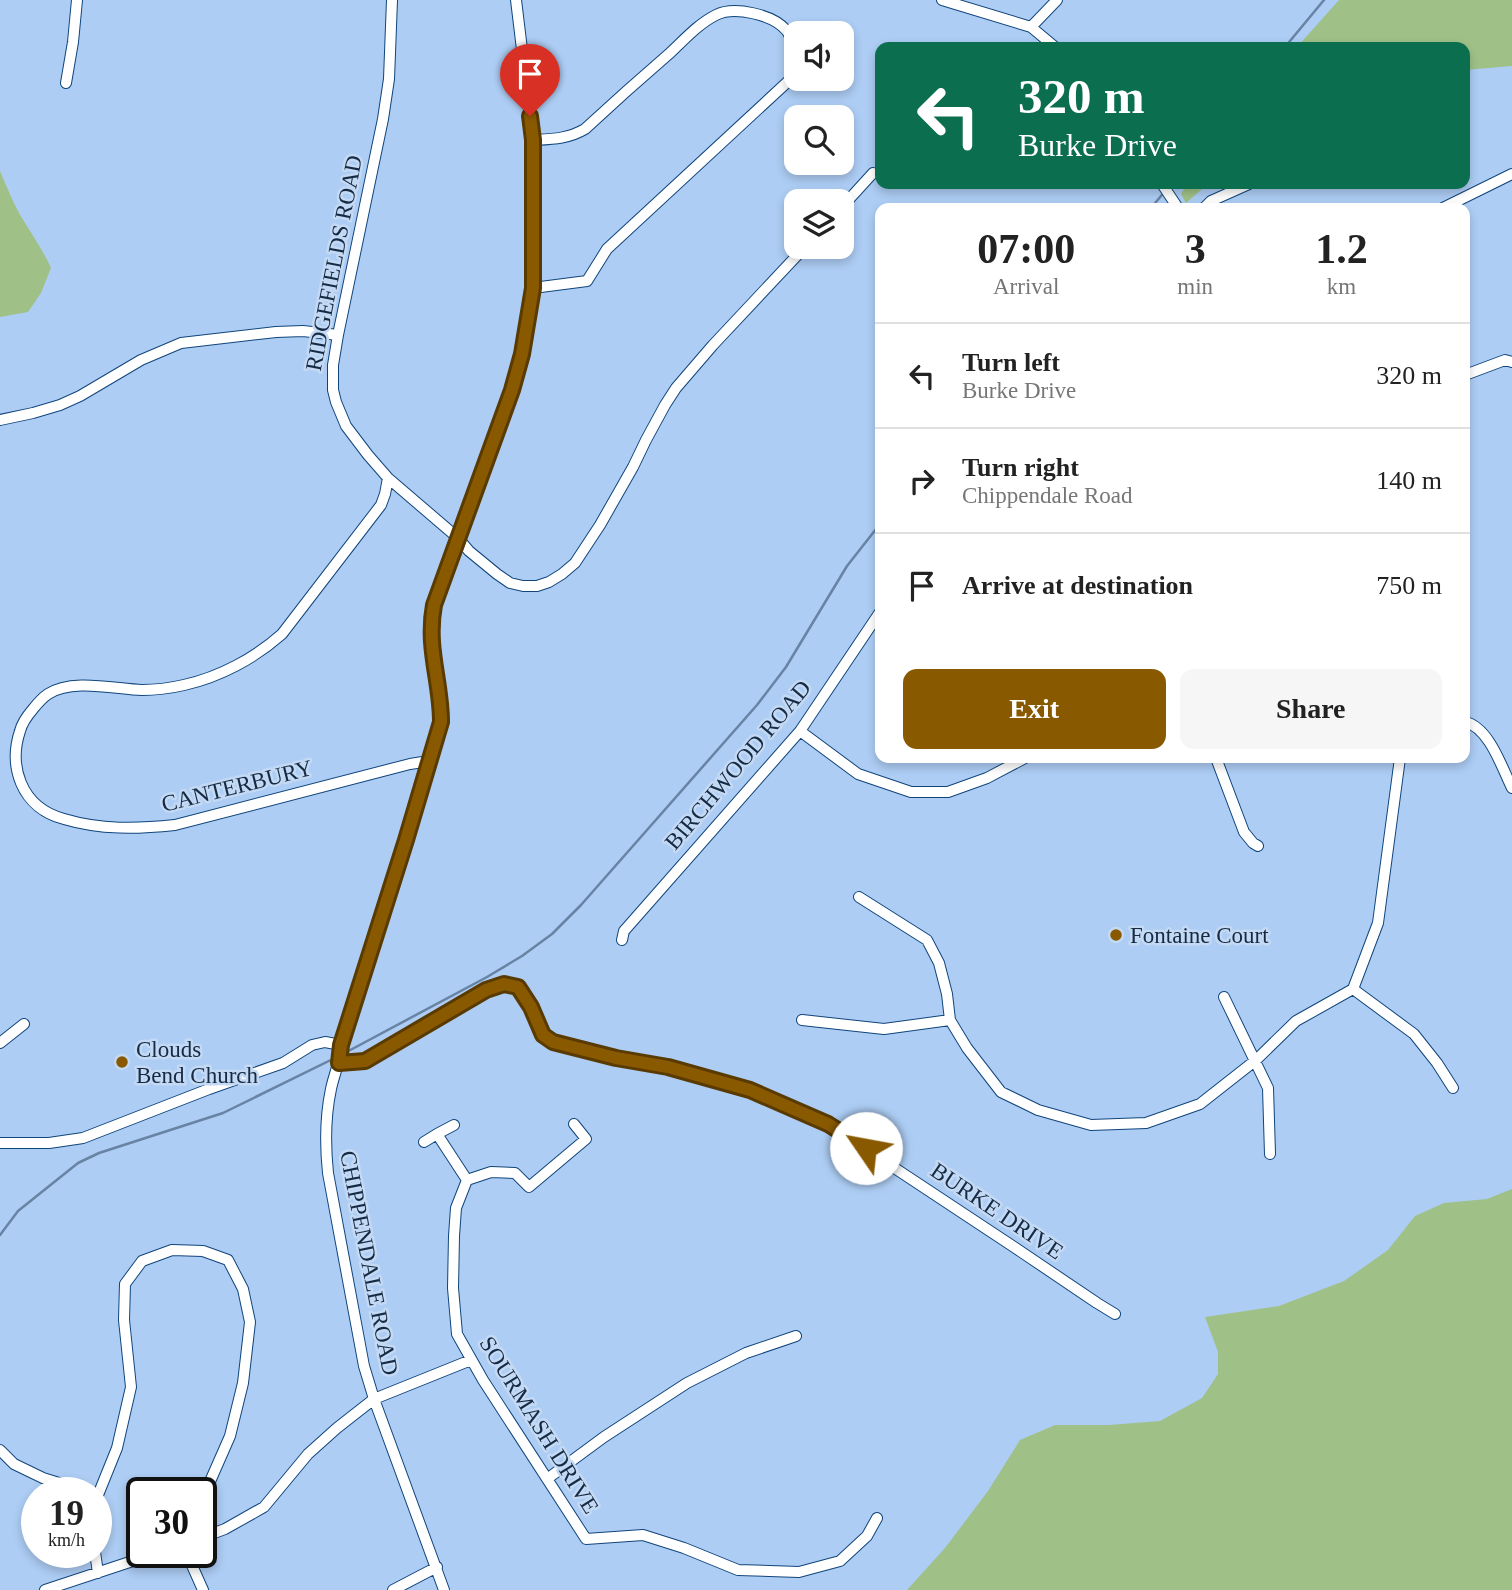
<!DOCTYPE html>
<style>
body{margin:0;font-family:"Times New Roman",serif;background:#f6f6f6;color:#222;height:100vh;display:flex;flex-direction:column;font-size:26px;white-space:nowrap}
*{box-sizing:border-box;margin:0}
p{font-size:23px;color:#767676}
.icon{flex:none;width:38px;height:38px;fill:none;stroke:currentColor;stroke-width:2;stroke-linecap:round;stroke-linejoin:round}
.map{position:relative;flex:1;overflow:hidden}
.panel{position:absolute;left:875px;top:203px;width:595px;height:560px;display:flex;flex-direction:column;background:#fff;border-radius:14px;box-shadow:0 4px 10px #0003}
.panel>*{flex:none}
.hud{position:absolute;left:875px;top:42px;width:595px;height:147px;border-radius:14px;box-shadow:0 4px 10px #0003;background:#0b6e4f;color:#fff;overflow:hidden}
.fabs{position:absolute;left:784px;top:21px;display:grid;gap:14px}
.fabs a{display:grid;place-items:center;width:70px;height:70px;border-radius:14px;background:#fff;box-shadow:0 4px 10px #0003;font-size:35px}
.speed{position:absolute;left:21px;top:1477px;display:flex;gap:14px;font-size:35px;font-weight:700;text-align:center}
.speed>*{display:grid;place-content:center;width:91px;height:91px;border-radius:50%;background:#fff;box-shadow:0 4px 10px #0003;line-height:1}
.speed small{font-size:18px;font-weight:400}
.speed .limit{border:4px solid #111;border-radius:10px;background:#fff;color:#111}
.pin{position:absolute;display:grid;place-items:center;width:60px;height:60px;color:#fff;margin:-72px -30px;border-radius:50% 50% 50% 0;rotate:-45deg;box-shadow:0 0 7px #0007}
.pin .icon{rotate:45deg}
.me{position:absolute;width:77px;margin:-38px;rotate:303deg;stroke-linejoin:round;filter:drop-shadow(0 0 5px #0008)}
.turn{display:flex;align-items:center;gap:24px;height:147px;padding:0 28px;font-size:32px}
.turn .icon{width:91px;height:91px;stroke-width:2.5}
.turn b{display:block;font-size:49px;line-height:60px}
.eta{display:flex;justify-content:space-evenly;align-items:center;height:119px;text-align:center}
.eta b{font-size:42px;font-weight:700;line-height:49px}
.action{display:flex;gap:14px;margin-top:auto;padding:14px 28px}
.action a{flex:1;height:80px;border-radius:14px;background:#895900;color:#fff;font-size:28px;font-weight:700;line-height:80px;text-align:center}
.action a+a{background:#f6f6f6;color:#222}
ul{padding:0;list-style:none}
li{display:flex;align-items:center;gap:21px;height:105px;padding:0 28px;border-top:2px solid #e0e0e0}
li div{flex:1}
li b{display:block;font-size:26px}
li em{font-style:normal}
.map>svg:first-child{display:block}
</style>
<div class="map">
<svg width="1512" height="1590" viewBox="0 0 1512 1590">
<rect width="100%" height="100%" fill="#adcdf4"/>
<path fill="#9fc188" d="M1339,0H1512V66L1465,70V47H1297Z
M0,171C6,185 12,200 19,213C30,232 42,248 51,268L41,293L28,312L0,317Z
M1187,184H1208L1186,203L1181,194Z
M1512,1189V1590H907L945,1548L988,1491L1020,1440L1055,1425H1109L1160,1421L1202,1398L1218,1374V1352L1205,1317L1279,1306L1344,1281L1388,1250L1415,1216L1444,1203L1487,1199Z"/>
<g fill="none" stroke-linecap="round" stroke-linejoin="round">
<g stroke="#10457b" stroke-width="12">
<path id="minor" d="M392,0L389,79L383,119L338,335L333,365V390L336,402L346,426L368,455L388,478L458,538L469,551L497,574L510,583L523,586H537L549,582L562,574L575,563L600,525L633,467L646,440L665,405L676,388L713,345L805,247
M942,0L1031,27L1055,47
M1031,27L1057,0
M66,83L73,42L77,0
M533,140C552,139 568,139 585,129C613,103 641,78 670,53C684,40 698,24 716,15C734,6 773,14 787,31C792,38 794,47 796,56
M842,207L873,173
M1204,208L1211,201L1249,184
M1443,208L1512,174
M533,288L587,281L607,249L795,75L796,72
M1465,375L1505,360L1512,362
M0,420L33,413L60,405L80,396L141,360L181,343L276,332L303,331L338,335
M388,478L385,494L381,505L282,634C255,658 220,677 184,685C171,688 156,690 142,690C115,689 72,678 48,694C42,698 37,704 33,709C27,716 22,723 20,731C14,749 14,766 21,783C29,802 45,814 64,819C101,830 137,829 175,825L410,764L429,761
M1465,722C1489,727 1502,768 1512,788
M800,731L858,774L911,792H948L987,778L1025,758
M1216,758L1244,832L1253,843L1258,846
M859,897L927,940L939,963L947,994L950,1020L967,1048L1001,1092L1038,1110L1091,1125L1146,1123L1200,1104L1256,1060L1296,1021L1353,989L1378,923L1400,758
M622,940L624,931L800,731L880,612
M1353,989L1414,1034L1437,1063L1453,1088
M1224,997L1268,1088L1270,1154
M802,1020L884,1029L950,1020
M0,1043L24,1024
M339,1063L365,1061L486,990L504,984L518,987L531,1007L543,1035L553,1043L616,1058L668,1067L750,1090L828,1124L1014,1247L1097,1303L1115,1314
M437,1134L454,1125
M424,1142L437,1134L467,1180
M0,1143H49L83,1138L209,1089L283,1063L312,1045L325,1042L341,1045
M467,1180L456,1208L454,1236L453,1288L457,1334L483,1380L586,1539L643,1535L684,1548L738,1570L799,1572L840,1561L867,1536L877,1518
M467,1180L491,1172L515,1173L529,1187L586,1139L574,1124
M0,1450L14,1464L43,1478L91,1493
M547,1479L604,1437L687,1383L746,1353L796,1336
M96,1508L98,1495L117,1448L131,1387L124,1320L125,1284L142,1261L172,1250L203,1251L228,1260L243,1289L250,1322L243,1383L230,1436L201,1502
M201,1538L225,1529L264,1507L308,1454L337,1428L374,1399L471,1360
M95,1552L98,1573
M186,1552L203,1590
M45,1590L160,1552
M393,1590L437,1567
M444,1590L374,1399L364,1366L328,1173C325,1144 325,1117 331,1089C334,1074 341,1060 341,1045L412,821L441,722C441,681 426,649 434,605L512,390L527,328L533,288V140L516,0"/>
</g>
<use href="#minor" stroke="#fff" stroke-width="10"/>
<path stroke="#6883a3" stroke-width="2.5" d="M1285,47L1324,0
M1151,208L1171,184
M0,1235L18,1211L78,1163L99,1153L223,1113L341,1055L487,977L522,956L552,934L581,905L757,705L786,667L847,566L880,524"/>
<g stroke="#10457b" stroke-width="12" stroke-linecap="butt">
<path id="minor-bridge" d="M1162,184L1178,208"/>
</g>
<use href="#minor-bridge" stroke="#fff" stroke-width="10"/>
</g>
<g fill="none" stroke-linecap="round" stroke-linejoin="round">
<g stroke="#593a00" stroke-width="18">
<path id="route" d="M530,116L533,140V288L522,354L512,390L434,605C426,648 441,681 441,722L406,840L341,1045L339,1063L365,1061L486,990L504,984L518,987L531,1007L543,1035L553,1042L616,1058L668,1067L750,1090L828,1124L866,1148"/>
</g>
<use href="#route" stroke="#895900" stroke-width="12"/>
</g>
<g fill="#895900" stroke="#c4d9f3" stroke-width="2.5">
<circle cx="1116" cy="935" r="7"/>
<circle cx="122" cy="1062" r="7"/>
</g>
<g text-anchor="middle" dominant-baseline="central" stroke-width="5" stroke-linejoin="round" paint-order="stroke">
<g font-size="23" fill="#152a43" stroke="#c4d9f3">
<text transform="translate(334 263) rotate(-79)">RIDGEFIELDS ROAD</text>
<text transform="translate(738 765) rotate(-50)">BIRCHWOOD ROAD</text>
<text transform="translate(237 786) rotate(-14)">CANTERBURY</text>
<text transform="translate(997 1211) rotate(34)">BURKE DRIVE</text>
<text transform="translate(369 1263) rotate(79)">CHIPPENDALE ROAD</text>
<text transform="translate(539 1425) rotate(58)">SOURMASH DRIVE</text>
</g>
<g font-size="23" fill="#152a43" stroke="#c4d9f3" text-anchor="start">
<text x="1130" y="935">Fontaine Court</text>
<text x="136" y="1049">Clouds<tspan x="136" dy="26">Bend Church</tspan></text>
</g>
</g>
</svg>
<div class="fabs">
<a><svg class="icon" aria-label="sound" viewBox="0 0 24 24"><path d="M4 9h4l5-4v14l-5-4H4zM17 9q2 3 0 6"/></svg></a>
<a><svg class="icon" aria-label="search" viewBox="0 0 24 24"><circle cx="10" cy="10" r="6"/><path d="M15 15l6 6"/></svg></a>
<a><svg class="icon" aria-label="layers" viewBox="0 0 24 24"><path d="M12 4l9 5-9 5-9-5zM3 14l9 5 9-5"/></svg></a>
</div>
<div class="speed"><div>19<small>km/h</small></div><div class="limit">30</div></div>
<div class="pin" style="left:530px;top:116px;background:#d93025"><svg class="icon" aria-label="arrive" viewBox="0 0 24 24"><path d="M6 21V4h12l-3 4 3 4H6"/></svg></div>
<svg class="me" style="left:866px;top:1148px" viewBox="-20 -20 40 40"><circle r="19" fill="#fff"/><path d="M0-13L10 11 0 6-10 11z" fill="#895900"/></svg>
<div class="hud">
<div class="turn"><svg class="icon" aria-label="left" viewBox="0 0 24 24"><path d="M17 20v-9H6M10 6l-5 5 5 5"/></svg><div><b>320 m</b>Burke Drive</div></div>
</div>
<section class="panel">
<div class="eta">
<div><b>07:00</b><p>Arrival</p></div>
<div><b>3</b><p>min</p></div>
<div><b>1.2</b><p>km</p></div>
</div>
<ul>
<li><svg class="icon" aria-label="left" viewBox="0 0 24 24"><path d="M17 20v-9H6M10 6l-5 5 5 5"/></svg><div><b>Turn left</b><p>Burke Drive</p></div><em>320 m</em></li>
<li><svg class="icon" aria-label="right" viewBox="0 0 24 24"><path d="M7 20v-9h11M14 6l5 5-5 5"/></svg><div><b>Turn right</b><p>Chippendale Road</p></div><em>140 m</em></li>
<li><svg class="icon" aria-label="arrive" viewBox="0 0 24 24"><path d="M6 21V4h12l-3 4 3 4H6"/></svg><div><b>Arrive at destination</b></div><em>750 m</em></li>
</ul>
<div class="action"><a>Exit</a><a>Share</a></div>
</section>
</div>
